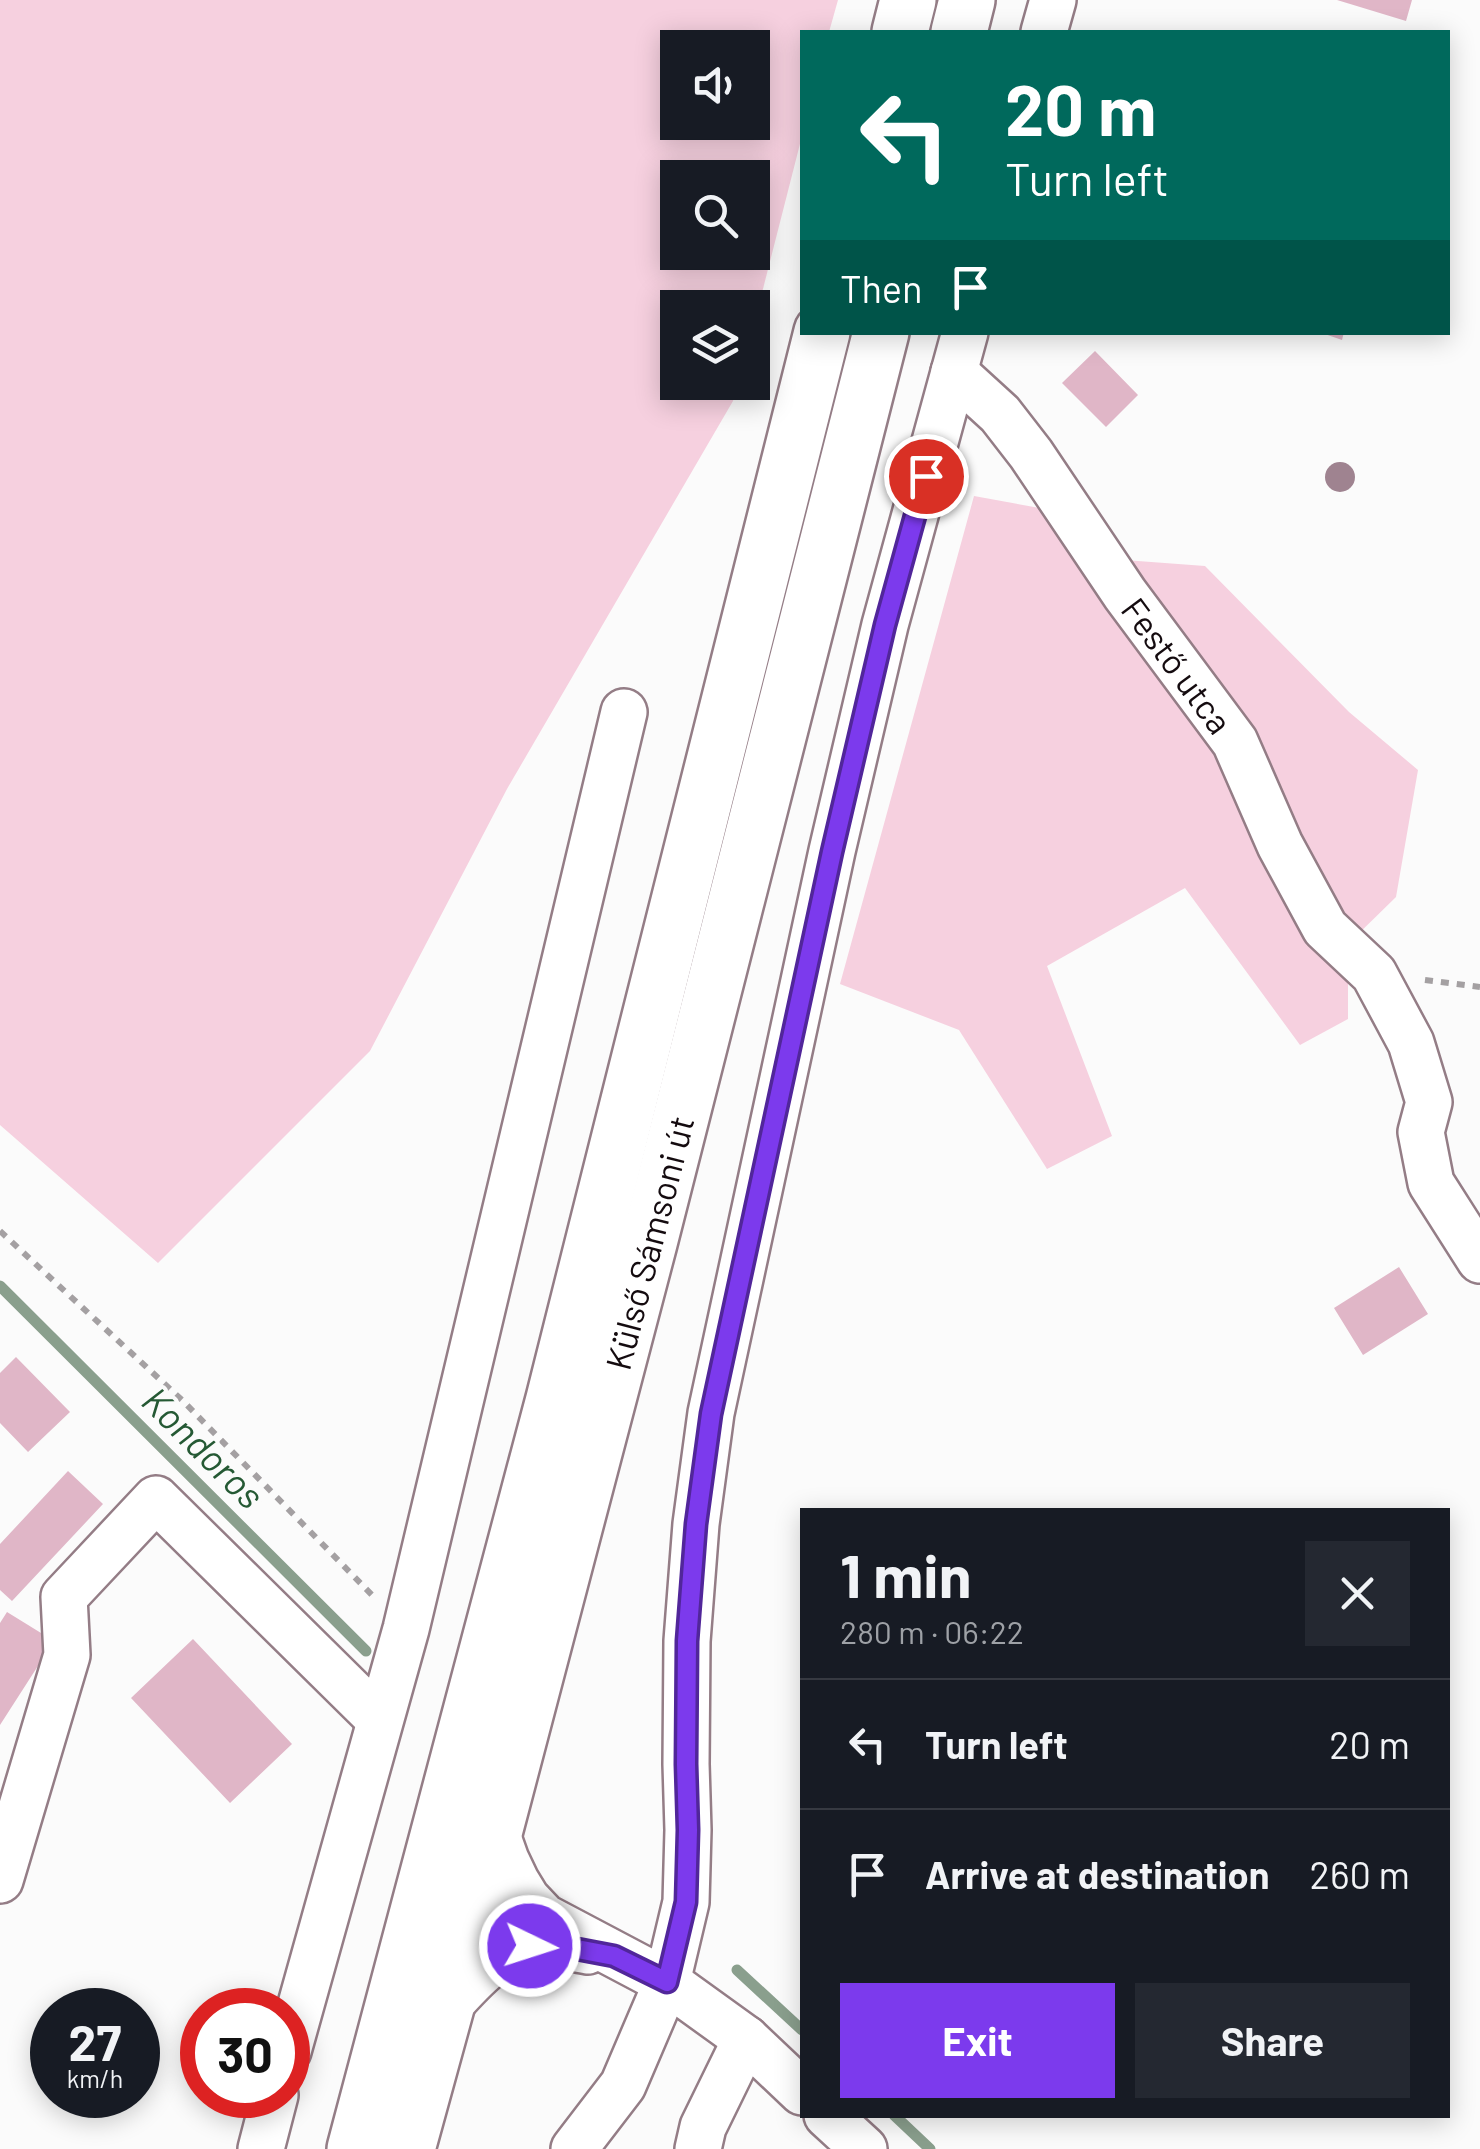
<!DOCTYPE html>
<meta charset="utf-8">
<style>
body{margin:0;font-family:Barlow,sans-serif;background:#242831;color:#f1f3f6;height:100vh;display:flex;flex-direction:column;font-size:38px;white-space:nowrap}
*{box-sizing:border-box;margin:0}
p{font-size:32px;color:#9ea1a6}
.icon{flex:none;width:55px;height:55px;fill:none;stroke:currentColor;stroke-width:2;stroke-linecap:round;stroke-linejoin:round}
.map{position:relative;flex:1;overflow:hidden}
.drawer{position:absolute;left:800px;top:1508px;width:650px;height:610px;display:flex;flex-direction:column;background:#171b24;border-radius:0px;box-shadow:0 5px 25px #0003}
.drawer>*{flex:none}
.banner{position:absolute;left:800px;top:30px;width:650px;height:305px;border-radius:0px;box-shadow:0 5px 25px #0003;background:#00695c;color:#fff;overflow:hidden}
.buttons{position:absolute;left:660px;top:30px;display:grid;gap:20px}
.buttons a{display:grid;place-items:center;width:110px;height:110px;border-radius:0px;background:#171b24;box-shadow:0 5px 25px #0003;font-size:50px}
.speed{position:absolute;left:30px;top:1988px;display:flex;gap:20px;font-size:50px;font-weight:700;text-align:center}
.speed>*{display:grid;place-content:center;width:130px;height:130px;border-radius:50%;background:#171b24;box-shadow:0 5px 25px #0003;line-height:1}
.speed small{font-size:25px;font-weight:400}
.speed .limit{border:15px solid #d22;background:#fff;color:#111}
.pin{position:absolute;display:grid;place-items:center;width:85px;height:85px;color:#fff;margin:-42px;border:5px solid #fff;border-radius:50%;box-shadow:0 2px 10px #0007}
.me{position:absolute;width:110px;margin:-55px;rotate:94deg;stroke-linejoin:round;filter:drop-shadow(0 0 8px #0008)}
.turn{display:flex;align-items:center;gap:35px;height:210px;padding:0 40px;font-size:45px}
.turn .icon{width:130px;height:130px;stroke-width:2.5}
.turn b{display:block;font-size:70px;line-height:85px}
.then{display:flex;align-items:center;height:95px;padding:0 40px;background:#0003;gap:20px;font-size:38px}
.round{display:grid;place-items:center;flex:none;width:105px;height:105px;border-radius:0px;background:#242831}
.headline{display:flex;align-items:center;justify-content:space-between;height:170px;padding:0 40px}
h1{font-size:60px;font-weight:700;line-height:75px}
.primary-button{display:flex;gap:20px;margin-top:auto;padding:20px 40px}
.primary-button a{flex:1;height:115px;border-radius:0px;background:#7c3aed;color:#fff;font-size:40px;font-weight:700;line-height:115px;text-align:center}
.primary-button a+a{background:#242831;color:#f1f3f6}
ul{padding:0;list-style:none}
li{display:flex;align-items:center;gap:30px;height:130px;padding:0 40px;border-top:2px solid #363941}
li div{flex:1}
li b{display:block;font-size:38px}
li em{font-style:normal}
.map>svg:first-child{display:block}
</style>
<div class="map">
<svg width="1480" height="2149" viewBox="0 0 1480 2149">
<rect width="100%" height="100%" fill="#fbfbfb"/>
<path fill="#f6d0df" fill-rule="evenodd" d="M0,0H838L829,32H802V136L753,328L752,308H678V382L738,383L733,401L507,789L370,1051L158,1263L0,1125ZM678,48H752V122H678ZM678,178H752V252H678Z
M974,496L1067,513L1111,559L1205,566L1349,712L1418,770L1396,897L1348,944V1019L1300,1045L1185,888L1047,966L1112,1136L1047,1169L959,1030L840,984Z"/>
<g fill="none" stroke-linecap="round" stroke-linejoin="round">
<path stroke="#8a9f8d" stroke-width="11" d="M0,1286L366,1651
M737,1970L802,2030
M894,2115L930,2149"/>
</g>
<path fill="#e0b6c7" d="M1337,0H1412L1406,21Z
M1319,332H1344L1342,340Z
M1095,351L1138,395L1106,427L1062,383Z
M1399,1267L1428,1314L1363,1355L1334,1308Z
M16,1357L70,1412L28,1452L0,1423V1373Z
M68,1471L103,1504L12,1601L0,1590V1544Z
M7,1612L54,1641L0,1725V1623Z
M193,1639L292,1744L230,1803L131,1698Z"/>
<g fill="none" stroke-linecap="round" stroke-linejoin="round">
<g stroke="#947d86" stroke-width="50">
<g id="minor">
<path d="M1044,32L1053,0"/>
<path id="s1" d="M954,372L1000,414L1031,454L1125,594L1235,742L1280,845L1325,928L1374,974L1411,1043L1429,1102L1421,1132L1431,1183L1480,1260"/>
<path d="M495,1829L506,1860L516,1881L527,1899L544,1917L667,1982L746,2039L802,2092"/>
<path d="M0,1880L67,1655L64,1597L156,1499L379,1719"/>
<path d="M444,2011C467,1986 496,1950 532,1945C551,1943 570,1948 588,1951"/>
<path d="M288,2051L406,1629L624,712"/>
<path d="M827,2115L864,2149"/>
<path d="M261,2149L275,2095"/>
<path d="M574,2149L623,2085L667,1982L686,1902L688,1830L686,1764L687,1641L696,1524L711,1413L832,851L885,625L965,332"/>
<path d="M698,2149L703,2127L746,2039"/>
</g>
</g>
<g stroke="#947d86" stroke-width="60">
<g id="major">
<path d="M900,32L908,0"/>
<path d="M959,32L967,0"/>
<path d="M355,2149L554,1399L822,332"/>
<path id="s2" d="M407,2149L495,1829L649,1243L881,332"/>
</g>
</g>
<path stroke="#a4a0a2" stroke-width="6" stroke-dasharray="8 8" stroke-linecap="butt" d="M1425,980L1480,987
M0,1231L183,1401L373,1596"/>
<use href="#minor" stroke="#fff" stroke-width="45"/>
<use href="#major" stroke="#fff" stroke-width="55"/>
</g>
<circle fill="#9f8390" cx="1340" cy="477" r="15"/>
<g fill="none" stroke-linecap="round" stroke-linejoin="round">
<g stroke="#51269a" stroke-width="25">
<path id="route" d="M530,1946L556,1945L614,1956L667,1982L686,1902L688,1830L686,1764L687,1641L696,1524L711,1414L832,852L885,625L926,476"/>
</g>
<use href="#route" stroke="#7c3aed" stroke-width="18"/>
</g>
<g text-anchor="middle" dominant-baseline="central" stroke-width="8" stroke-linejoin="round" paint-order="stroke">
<g font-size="35" fill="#140b0f" stroke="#fbfbfb">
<text stroke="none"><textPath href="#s1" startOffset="370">Festő utca</textPath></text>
<text stroke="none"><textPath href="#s2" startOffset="938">Külső Sámsoni út</textPath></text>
</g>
<g font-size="38" font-style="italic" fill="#255934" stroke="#fbfbfb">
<text transform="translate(204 1447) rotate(45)">Kondoros</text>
</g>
</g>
</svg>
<div class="buttons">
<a><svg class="icon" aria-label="sound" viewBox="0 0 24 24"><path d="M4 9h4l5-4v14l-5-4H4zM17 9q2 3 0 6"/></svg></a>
<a><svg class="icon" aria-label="search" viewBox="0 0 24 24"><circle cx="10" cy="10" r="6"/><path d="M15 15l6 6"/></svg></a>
<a><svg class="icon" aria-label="layers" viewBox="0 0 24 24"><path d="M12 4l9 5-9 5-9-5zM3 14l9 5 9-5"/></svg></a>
</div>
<div class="speed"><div>27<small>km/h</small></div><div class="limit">30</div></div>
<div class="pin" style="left:926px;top:476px;background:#d93025"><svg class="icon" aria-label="arrive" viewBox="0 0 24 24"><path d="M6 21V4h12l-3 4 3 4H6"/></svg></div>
<svg class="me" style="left:530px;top:1946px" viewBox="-20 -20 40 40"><circle r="17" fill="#7c3aed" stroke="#fff" stroke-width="3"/><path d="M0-11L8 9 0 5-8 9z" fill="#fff"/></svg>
<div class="banner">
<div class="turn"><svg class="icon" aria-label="left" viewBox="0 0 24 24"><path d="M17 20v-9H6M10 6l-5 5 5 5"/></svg><div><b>20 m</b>Turn left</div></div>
<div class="then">Then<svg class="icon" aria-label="arrive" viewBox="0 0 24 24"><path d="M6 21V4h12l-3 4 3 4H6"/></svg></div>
</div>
<section class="drawer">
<div class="headline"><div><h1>1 min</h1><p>280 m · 06:22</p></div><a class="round"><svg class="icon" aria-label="close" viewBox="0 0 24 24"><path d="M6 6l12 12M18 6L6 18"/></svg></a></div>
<ul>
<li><svg class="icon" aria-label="left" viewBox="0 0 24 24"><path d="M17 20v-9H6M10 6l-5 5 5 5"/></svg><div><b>Turn left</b></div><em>20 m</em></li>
<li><svg class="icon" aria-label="arrive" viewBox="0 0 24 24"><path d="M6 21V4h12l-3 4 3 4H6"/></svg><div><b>Arrive at destination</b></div><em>260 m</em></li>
</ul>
<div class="primary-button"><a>Exit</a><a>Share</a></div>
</section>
</div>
